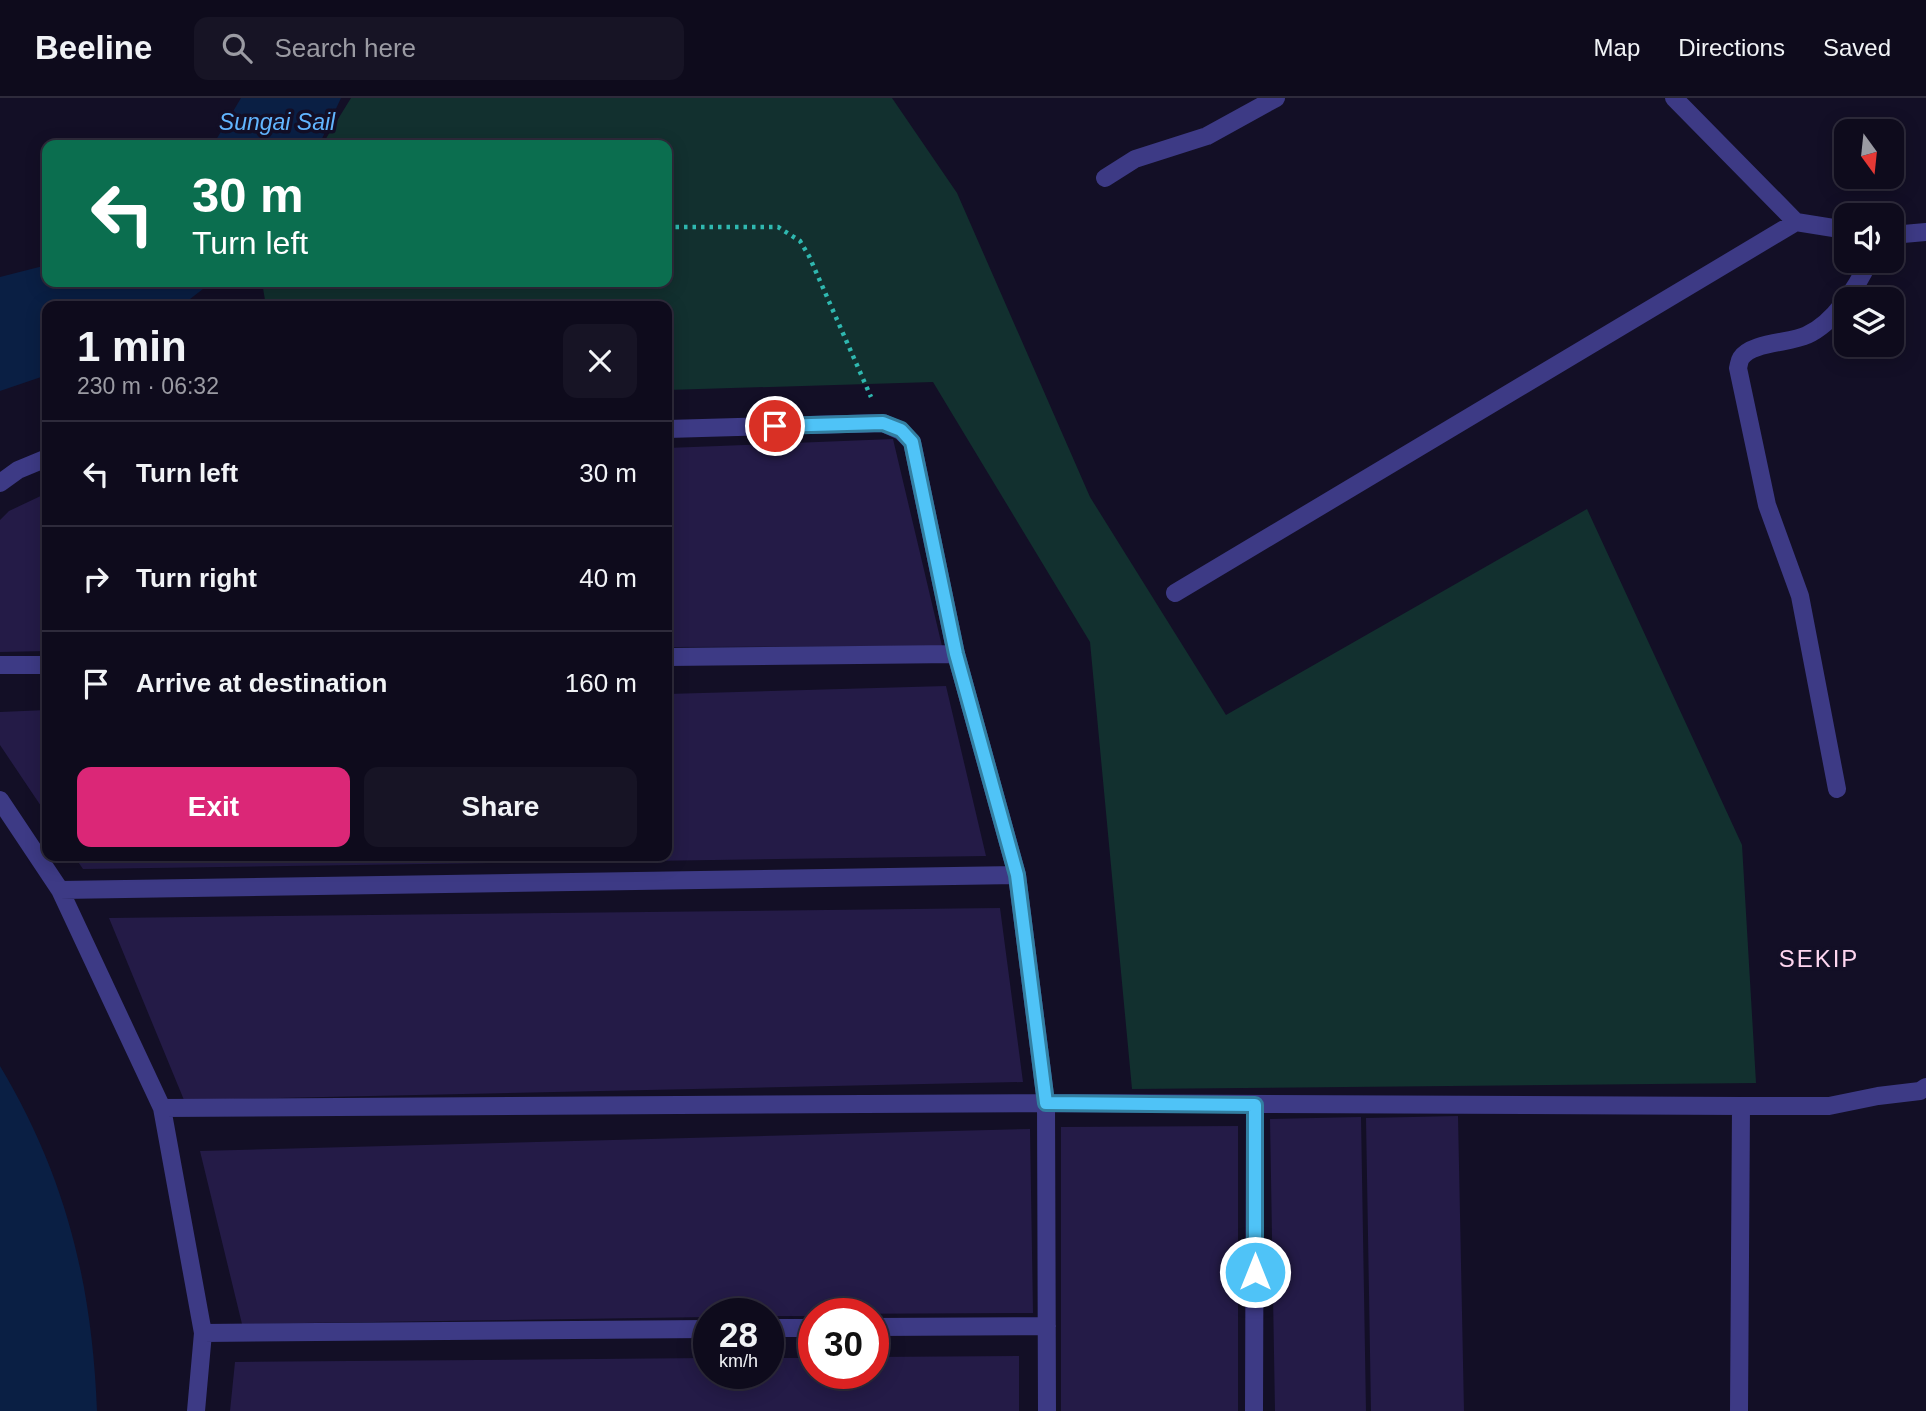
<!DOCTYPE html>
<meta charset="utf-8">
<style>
body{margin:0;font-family:Arial,sans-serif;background:#171425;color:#f1f3f6;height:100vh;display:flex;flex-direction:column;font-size:26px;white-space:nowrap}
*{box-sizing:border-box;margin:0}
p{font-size:23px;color:#9b9ba3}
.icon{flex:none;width:38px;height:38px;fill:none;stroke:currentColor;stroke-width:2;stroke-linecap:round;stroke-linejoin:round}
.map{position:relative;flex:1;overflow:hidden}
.sheet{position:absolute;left:42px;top:203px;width:630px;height:560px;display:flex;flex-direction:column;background:#0e0b1c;border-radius:14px;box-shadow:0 4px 18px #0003,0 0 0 2px #2e2b3b}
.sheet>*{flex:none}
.banner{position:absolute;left:42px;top:42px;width:630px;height:147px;border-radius:14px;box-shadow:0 4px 18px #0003,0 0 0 2px #2e2b3b;background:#0b6e4f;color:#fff;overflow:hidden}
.needle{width:46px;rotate:165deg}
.tools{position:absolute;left:1834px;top:21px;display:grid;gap:14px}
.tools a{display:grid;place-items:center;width:70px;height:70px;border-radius:14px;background:#0e0b1c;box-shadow:0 4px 18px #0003,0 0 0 2px #2e2b3b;font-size:35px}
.speed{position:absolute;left:693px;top:1200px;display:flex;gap:14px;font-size:35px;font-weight:700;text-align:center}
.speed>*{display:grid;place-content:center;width:91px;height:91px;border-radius:50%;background:#0e0b1c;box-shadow:0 4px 18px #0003,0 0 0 2px #2e2b3b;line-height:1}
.speed small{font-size:18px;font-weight:400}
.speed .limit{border:10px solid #d22;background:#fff;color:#111}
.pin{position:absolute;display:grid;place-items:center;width:60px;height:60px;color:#fff;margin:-30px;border:4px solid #fff;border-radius:50%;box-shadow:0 2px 7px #0007}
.me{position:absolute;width:77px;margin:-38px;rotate:0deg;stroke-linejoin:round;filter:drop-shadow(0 0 5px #0008)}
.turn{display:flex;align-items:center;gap:24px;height:147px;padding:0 35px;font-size:32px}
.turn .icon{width:91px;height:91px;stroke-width:2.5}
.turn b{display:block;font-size:49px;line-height:60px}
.round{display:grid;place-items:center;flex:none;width:74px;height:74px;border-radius:14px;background:#171425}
.headline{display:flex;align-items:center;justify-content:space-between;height:119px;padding:0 35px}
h1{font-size:42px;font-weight:800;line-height:52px}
.button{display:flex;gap:14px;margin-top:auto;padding:14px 35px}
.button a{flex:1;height:80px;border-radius:14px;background:#db2777;color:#fff;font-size:28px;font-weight:800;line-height:80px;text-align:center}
.button a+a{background:#171425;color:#f1f3f6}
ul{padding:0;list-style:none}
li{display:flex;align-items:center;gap:21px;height:105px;padding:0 35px;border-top:2px solid #2e2b3b}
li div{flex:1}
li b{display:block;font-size:26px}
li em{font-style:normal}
header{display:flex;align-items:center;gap:42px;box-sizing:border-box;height:98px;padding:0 35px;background:#0e0b1c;border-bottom:2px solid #2e2b3b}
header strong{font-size:33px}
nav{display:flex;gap:38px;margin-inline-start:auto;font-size:24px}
.search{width:490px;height:63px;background:#171425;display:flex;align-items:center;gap:18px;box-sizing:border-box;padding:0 24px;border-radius:14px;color:#9b9ba3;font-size:26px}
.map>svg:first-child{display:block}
</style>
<header>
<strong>Beeline</strong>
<div class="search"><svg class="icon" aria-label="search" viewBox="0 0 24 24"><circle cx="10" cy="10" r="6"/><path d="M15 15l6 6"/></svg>Search here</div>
<nav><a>Map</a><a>Directions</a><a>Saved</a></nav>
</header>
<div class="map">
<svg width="1926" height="1313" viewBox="0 0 1926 1313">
<rect width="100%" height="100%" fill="#130f26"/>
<path fill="#12302f" d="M351,0H892L957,95L1090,399L1226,617L1587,411L1742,747L1756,985L1132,991L1090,544L933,284L667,292V208H266L262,184H667V47H322Z"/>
<path fill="#0a1f44" d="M241,0H341L319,47H213Z
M47,167V184H212L181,208H47V277L0,293V179Z
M0,968C66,1079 92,1185 97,1313H0Z"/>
<path fill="#241b47" d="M893,341L942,548L667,549V350Z
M47,395V553L0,554V422L9,413Z
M946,588L986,758L83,771L74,758H667V596Z
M47,612V717L0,647V614Z
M1000,810L1023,984L184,1002L109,820Z
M1458,1018L1464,1313H1371L1366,1020Z
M1361,1019L1366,1313H1275L1270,1021Z
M1238,1028V1313H1061V1029Z
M1030,1031L1033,1215L814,1216V1218H768V1216H709V1219L242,1226L200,1053Z
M1019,1258V1313H230L235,1264L709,1260V1276H768V1260H814V1276H873V1259Z"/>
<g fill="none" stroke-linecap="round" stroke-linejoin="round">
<path stroke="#2fb8b0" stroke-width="4.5" stroke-dasharray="3.5 5" stroke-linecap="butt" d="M667,129H778L800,143L809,158L871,299"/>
<path stroke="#3d3a85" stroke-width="18" d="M1674,0L1796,124L1846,132
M1105,80L1135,61L1207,38L1276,0
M1892,137L1926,134
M667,331L883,325L901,333L912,344L956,556L1017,777L1046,1005L1047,1313
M0,385L18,372L47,360
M1175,495L1796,124
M667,559L956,556
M0,567H47
M1837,691L1800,498L1767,407L1738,270C1739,267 1739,263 1741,260C1751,244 1791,245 1807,237C1834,225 1857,189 1869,163
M0,702L60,792L162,1010L203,1235L196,1313
M60,792L1017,777
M1741,1008H1829L1878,998L1920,993L1926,989
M162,1010L1046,1005L1741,1008L1739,1313
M873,1229L1047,1228
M768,1230H814
M203,1235L709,1231
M1254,1313L1255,1007"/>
</g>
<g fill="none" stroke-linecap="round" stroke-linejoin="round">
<g stroke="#337fa1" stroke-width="18">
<path id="route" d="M775,328L883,325L901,332L912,344L956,556L1017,777L1046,1005L1255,1007V1174"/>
</g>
<use href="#route" stroke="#4fc3f7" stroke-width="12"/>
</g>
<g text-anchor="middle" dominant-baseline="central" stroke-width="7" stroke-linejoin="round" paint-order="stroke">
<g font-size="23" font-style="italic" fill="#62b6ff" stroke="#130f26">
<text x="277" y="24">Sungai Sail</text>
</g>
<g font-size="24" letter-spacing="2" fill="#ffd6f0" stroke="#130f26">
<text x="1819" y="860">SEKIP</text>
</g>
</g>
</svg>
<div class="tools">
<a><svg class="needle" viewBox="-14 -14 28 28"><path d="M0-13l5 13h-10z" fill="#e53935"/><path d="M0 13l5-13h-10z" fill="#9b9ba3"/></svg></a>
<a><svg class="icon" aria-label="sound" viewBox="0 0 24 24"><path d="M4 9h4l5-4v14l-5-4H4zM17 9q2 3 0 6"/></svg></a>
<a><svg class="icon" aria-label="layers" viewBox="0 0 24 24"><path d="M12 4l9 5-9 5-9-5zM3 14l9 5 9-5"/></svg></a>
</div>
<div class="speed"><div>28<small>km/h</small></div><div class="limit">30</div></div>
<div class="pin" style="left:775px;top:328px;background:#d93025"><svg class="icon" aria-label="arrive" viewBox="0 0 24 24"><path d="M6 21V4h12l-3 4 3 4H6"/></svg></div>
<svg class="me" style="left:1255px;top:1174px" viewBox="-20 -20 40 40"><circle r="17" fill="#4fc3f7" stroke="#fff" stroke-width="3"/><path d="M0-11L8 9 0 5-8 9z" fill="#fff"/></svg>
<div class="banner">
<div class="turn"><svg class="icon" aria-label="left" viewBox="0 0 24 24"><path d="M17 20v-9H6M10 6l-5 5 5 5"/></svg><div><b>30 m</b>Turn left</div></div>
</div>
<section class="sheet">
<div class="headline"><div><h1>1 min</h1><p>230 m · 06:32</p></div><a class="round"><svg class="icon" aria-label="close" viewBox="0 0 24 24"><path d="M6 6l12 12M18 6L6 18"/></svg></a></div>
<ul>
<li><svg class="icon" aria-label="left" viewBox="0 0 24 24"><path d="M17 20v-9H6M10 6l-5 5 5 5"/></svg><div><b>Turn left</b></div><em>30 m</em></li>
<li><svg class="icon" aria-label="right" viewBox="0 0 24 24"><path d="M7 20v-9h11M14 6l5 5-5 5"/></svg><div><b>Turn right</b></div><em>40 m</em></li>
<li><svg class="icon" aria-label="arrive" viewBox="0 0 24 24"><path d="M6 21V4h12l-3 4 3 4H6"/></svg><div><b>Arrive at destination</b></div><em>160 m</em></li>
</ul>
<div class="button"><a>Exit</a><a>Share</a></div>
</section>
</div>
